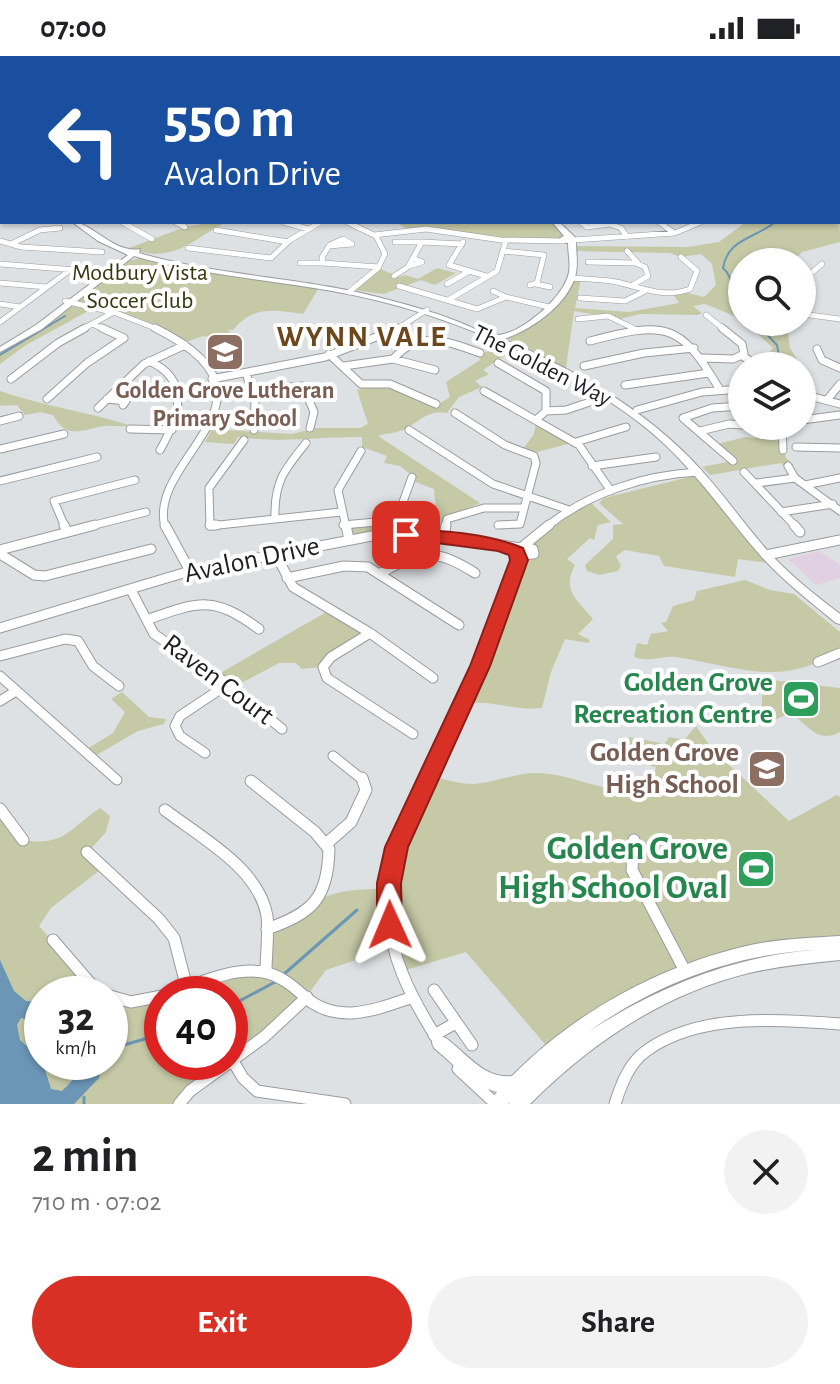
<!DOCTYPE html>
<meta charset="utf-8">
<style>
body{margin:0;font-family:"Alegreya Sans",sans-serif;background:#f2f2f2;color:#202124;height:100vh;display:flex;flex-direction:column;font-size:30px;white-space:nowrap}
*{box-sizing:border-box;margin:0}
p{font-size:26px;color:#757577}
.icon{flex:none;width:44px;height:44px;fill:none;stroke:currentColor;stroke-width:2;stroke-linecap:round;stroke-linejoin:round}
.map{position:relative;height:1048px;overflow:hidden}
.drawer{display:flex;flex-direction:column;background:#fff;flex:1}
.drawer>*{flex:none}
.top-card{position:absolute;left:0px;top:0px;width:840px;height:168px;box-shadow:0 2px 6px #0004;background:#1a4fa0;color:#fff;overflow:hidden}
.controls{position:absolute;left:728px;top:192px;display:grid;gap:16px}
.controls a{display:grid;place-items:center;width:88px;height:88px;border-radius:50%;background:#fff;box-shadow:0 2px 6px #0004;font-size:40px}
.speed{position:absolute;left:24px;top:920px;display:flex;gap:16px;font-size:40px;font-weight:700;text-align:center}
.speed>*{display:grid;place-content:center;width:104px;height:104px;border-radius:50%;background:#fff;box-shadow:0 2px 6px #0004;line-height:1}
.speed small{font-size:20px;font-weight:400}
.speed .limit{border:12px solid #d22;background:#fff;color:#111}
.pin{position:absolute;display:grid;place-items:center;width:68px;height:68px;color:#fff;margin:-34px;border-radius:16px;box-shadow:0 4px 12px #0006}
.me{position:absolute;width:88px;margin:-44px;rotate:359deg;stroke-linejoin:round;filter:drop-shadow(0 0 6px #0008)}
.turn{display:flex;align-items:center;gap:28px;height:168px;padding:0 32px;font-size:36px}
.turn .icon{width:104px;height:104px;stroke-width:2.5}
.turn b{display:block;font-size:56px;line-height:68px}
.round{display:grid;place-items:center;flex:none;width:84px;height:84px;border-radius:42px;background:#f2f2f2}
.overview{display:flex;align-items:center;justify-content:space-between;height:136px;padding:0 32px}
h1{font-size:48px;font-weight:700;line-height:60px}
.button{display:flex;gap:16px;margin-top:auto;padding:16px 32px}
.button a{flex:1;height:92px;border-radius:48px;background:#d93025;color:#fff;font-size:32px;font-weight:700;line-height:92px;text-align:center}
.button a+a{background:#f2f2f2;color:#202124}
.status{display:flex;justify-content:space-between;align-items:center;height:56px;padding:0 40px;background:#fff;direction:ltr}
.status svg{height:22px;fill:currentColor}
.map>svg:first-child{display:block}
</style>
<div class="status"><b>07:00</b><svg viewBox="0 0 49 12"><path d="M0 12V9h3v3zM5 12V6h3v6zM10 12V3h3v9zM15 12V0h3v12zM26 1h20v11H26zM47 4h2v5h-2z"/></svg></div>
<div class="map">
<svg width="840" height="1048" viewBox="0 0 840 1048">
<rect width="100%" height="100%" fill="#dee1e3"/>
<path fill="#e1d0e2" d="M819,495L840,509V522L816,529L788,503Z"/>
<path fill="#c6c9a6" d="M838,24L840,186L802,196L793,206H742V263L705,248L693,250L702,257L698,259L641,258L619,263L574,255L566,312L504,281L551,250L571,222L581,223L575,252L629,256L679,247L673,238L684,236L704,241L716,229L712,208L701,198L681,201L670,197L573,195L571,190L688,191L719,186L746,166H838Z
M213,166H226C190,185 173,209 129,192L185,171Z
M395,166H553L563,176L562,183L508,184L406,172Z
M140,202L155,203L320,230L303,258C273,254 254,249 233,274L226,273L230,275L223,283L203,280L183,287L149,267L72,247L124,206Z
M378,212L399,221L405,219L418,223L437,212L456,217L435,229L421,224L384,238L352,234Z
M69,250L92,253L26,289L0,308V295Z
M745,266H787L790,292L801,310H760L773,292Z
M504,289L513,294L483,314L489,318L475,325L482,331L459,341L447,357C428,353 419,366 405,373C397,377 387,377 378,380L480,447L445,462L439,477L351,480L347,472L401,457L412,461L436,455L434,433L413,425L414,421L400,410L384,407L387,400L362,391V381C319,381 280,387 238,381L234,388L205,386L212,373L292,378L316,372H360L368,368L357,334C387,324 409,338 436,350L450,341L446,326L480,304L478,299Z
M0,335C43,350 88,356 129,369C121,372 112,369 104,370C80,374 67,384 53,359L40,356L25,359L17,349L0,350Z
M536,367L572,387L537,396L523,393L534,378Z
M745,381L783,385L786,402L794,409L784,411L781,407L710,419L702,411L732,405L717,388Z
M693,420L700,424L768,507L738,503L735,521L664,510L659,500L625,494L616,500L621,510L618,515L599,519L587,515L585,509L613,483V469L623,468L599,447L604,442Z
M588,444L611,466L598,469L594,484L590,482L567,503L575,509C561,535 578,544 593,563L578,578L590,584L588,587L565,583L551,616L542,652C515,655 489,643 464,648L518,508L528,501L537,481Z
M745,524L770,534L794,538L840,576V595C779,632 740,611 676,601C662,599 650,607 634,601L637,587L647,589L651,578L668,575L661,567L666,566L673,550L694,544L697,535Z
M330,554L370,577L323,611L302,613L296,607H279L232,632L215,620Z
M762,623L840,632V676C819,688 808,670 791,657L772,665L762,655Z
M122,636L149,661L166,663L164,668L138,675L95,700L87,693L113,677L125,656L111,643Z
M696,670L712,693L789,765L837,739L840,741V885L703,908L550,994L466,896L399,916L390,821L430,720C444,723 459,728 473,728C495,727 517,716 540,717C581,719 612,745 652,727L656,711L625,704L629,681L660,687V695L669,681L684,684Z
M100,752L110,760L106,776L88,796L104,811L51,852L39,870L96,934L106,938H42V1006H110V940L131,946L162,940V1006H230V938H168L241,916H265L267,873C288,867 300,858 317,846C334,833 364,833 385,833L389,893L326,914L306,941L264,981L190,1035L179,1048H0V753L23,784C64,791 70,772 100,752Z"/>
<path fill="#6b96b6" d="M0,904L14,935L26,945L42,946V968L21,962L17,969L20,984L42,1004L51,1033L62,1035C70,1027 81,1018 77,1006H104L99,1022L74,1048H0Z"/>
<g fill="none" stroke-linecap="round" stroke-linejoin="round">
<path stroke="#6b96b6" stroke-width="2" d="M76,2L82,0
M319,2L325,0
M742,255C730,243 736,223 723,212C728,182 755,183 775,166
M755,266L777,289L781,310
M0,299L65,260"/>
<path stroke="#6b96b6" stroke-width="3" d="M283,919L357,854
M230,950L275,926
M110,993L162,978
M84,1041V1048"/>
<g stroke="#999b9e" stroke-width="5">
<path id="minor-far4" d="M270,0L278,1
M482,0L486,2
M761,0L774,2
M805,0L816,2
M107,2L116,0
M407,2L438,0
M447,2L452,0
M511,2L523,0"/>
</g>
<g stroke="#999b9e" stroke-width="6">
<path id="minor-far3" d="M0,127L2,124
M122,166L152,183
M175,166L185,171
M283,166L308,173
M347,166L376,180L385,198L378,212L349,236
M581,166L587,171L610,168
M659,166L674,177
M606,167L621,172L627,181
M216,174L288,186
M374,179L426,173L501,184L564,185
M343,183L352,188L329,190L330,189Z
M573,184L675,177L701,166
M0,185L21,191L102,196
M395,186H422
M463,186L449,209L486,220
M13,187L40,174L60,172
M329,190L322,201L323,207L379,211
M188,192L271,202L290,184L321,166
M503,195L544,199L537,227L530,229
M627,195L638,207
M588,206L635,207L645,211L648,220L631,230
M300,207H323
M0,208L88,215
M409,210L422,206L413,202
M394,220L408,211L422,186L462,188
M571,222C586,223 601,223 616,226C642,231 663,243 690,233L697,215L681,201
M802,225L822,208
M0,227L47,231
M447,228L468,216
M536,228L550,231
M399,230L477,253L506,241L549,251
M493,235L506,241
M580,242L625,245L645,235
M448,244L497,215L506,184
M65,245L116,257L160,274
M0,248L20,251
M802,258L840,263
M706,259L725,274
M578,263L608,260L635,273
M0,266L70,214
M92,268L106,274
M81,274L114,256
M395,274L427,254
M639,274H660"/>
</g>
<g stroke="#999b9e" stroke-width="9">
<path id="minor-far2" d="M155,272C299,342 146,401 165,471
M590,285C666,265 680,266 720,334
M817,293L822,304L840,312
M329,298L361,328H390L436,348
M742,300L760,310
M702,302L733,303L744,298L742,288L722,272
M393,303C420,273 446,285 480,297
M149,305C192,324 179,361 160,394
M498,307L546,335V355L537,363
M344,310L393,303L435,314
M584,310L644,297L694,292
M246,317L255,345L254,374
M11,323L58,287L85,272
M212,323L325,301L399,272
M625,329L709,317
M253,334L303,330L314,356L310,372
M484,335L579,389L611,435
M802,338L840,348
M47,343L87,307L124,282L102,272
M107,343L126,345L123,349
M827,344L840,328
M98,352L144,308L185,289
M637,354L702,336L742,333
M546,355L566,354L590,346
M455,357L505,389L534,400L536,407L520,468L498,469
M802,364L840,359
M0,365L19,360
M748,370L783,374
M782,371L783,394
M130,373L172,374
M409,374L493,428L569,454
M700,375L729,368L742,369
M244,384L209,432L210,470L341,456
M576,386L626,371
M796,391L840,392
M0,393L64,378
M733,405L683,362L712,352L742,350
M592,410L656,401
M788,410L795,422
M744,416L796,471
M0,425L97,401
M757,427L795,422L840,455
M805,429L840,422
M781,456L833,448
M275,462C274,426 284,414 306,387
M343,469L376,466L399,457L412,421
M65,471L54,445L135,424
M87,471L146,456
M346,471L338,434L361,395
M446,471L447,463L484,452H523
M546,471C589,437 643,419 698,416"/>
</g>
<g stroke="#999b9e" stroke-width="11">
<path id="minor-far1" d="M64,469L67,476
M165,469L190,515
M210,469H216
M346,469L349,484
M794,469L800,476
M444,480L446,469
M0,494L95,469
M275,497L293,531L370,577L433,622
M0,498L34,519L45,520L151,493
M519,499L534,498L533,493L525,491
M766,499L840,484
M381,517C421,494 435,492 475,517
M287,522L344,510L368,511L459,569
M131,534L154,578L228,628L282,673
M149,563C200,545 214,540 259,573
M0,572L190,515L377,479L444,480L520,492
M370,577L331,601L323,611L327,622L413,678
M0,600L65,583L78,585L93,610L119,630
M818,606L840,597
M0,620L117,724
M0,645L16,635
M205,697L180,680L175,670L180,660L228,628
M333,700L363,724
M428,724L467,641L512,530L517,495L549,469"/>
</g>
<g stroke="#999b9e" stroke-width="13">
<path id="minor" d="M429,722C375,834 372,882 441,989
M251,725L315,776L329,793C328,843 312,857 267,873
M0,753L23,784
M165,754C200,781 259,812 267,860C269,878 266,897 266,916
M634,784L632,814L685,915
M326,788L351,766L366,734L362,722
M87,796L159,863L174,882L187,932
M53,884L96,934L106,938
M434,934L472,989
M168,938C198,928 231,911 263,916C280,919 293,930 305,941C337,969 375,954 410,942
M110,940L131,946L162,940
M434,979L454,968
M233,1005L243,1022L257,1035L345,1048
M458,1013L496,1048
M179,1048L190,1035L264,981L307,941
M615,1048C621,1029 629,1007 646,995C698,957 780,963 840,968"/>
</g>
<g stroke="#999b9e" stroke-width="2">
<path id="major" d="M684,0H688V2H684Z
M0,22H2V26H0Z
M0,40H2V44H0Z
M72,166C92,166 114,198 140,193L139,197C221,221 307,221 389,244C413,250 436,257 459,266C470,270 487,280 499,279C523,276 558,245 567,223C572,212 568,199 568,187L563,186L560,182L564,180L552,166H559L578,184L576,186C576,196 578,207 576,217C570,247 531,275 503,283C571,312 636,348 688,400C717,429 740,463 767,494C788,518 814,538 840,558V568L836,567C809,545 782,524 759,498C720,453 690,406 641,368C556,303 437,253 332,235C266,223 199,219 134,200L42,273L0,296V291L36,269L128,199L98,185Z
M840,880V904C809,907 779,910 749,917C663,938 591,987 530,1048H509L510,1046L508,1048H488L497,1036C471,1030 455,1009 434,992L432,987L434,982L440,980L446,982C467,998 484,1023 512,1020C574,957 656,912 742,891C774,883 807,882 840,880ZM813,894C731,901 656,932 588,976C655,929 730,899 813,894Z"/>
</g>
<use href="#minor-far4" stroke="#fff" stroke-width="4"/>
<use href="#minor-far3" stroke="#fff" stroke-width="5"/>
<use href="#minor-far2" stroke="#fff" stroke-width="7"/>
<use href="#minor-far1" stroke="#fff" stroke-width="9"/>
<use href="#minor" stroke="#fff" stroke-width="11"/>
<use href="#major" fill="#fff" fill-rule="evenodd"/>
</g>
<path fill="#d93025" stroke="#8d1f18" stroke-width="2" d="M406,473C445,475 487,477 523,492L528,504L490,610L408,791L401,827L402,869L398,876L390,879L381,876L377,869V827L385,791L470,610L510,504L509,499L498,495L399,482V475Z"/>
<defs>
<g id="school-square" transform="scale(2)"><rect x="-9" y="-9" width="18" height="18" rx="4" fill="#8d6e63" stroke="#fff"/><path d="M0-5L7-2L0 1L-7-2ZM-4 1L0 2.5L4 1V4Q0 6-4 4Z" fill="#fff"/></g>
<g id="stadium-square" transform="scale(2)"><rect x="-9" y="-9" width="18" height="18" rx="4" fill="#2e9e5b" stroke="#fff"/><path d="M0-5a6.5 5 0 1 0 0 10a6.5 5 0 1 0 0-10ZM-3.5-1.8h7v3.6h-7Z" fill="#fff"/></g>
</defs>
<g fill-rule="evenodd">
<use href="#school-square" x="225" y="296"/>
<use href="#stadium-square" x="801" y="643"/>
<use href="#school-square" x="767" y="713"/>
<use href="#stadium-square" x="756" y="813"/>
</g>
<g text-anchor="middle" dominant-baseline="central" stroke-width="8" stroke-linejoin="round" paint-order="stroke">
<g font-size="24" fill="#35360f" stroke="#fff">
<text x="140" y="217">Modbury Vista<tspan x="140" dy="28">Soccer Club</tspan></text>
</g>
<g font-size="24" fill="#1e1f20" stroke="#fff">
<text transform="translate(542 310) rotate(27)">The Golden Way</text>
</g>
<g font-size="24" font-weight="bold" fill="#785e54" stroke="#fff">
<text x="225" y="335">Golden Grove Lutheran<tspan x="225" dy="28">Primary School</tspan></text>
</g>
<g font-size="28" fill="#1e1f20" stroke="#fff">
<text transform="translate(252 504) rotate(-12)">Avalon Drive</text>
<text transform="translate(218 624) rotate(37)">Raven Court</text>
</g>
<g font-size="28" font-weight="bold" fill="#27864d" stroke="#fff" text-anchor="end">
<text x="773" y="627">Golden Grove<tspan x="773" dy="32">Recreation Centre</tspan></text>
</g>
<g font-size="28" font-weight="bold" fill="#785e54" stroke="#fff" text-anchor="end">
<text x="739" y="697">Golden Grove<tspan x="739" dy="32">High School</tspan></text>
</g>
<g font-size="30" font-weight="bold" letter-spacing="2" fill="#6e461b" stroke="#fff">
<text x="362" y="281">WYNN VALE</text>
</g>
<g font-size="34" font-weight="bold" fill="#27864d" stroke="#fff" text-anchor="end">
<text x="728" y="793">Golden Grove<tspan x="728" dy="39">High School Oval</tspan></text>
</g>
</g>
</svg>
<div class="controls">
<a><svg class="icon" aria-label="search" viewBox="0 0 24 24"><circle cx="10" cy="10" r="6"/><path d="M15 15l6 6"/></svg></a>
<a><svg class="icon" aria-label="layers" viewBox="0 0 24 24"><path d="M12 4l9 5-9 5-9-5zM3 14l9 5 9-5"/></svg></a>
</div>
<div class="speed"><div>32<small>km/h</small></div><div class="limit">40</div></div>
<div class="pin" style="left:406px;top:479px;background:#d93025"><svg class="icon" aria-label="arrive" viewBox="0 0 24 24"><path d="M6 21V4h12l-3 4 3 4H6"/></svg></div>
<svg class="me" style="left:390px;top:869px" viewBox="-20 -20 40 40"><path d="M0-17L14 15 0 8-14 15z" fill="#d93025" stroke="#fff" stroke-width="4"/></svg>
<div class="top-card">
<div class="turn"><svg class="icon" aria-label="left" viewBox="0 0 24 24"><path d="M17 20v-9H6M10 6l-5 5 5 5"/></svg><div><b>550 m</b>Avalon Drive</div></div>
</div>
</div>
<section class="drawer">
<div class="overview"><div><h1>2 min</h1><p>710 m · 07:02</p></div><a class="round"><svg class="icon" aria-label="close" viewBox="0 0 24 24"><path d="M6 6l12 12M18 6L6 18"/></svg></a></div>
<div class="button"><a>Exit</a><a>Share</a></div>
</section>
